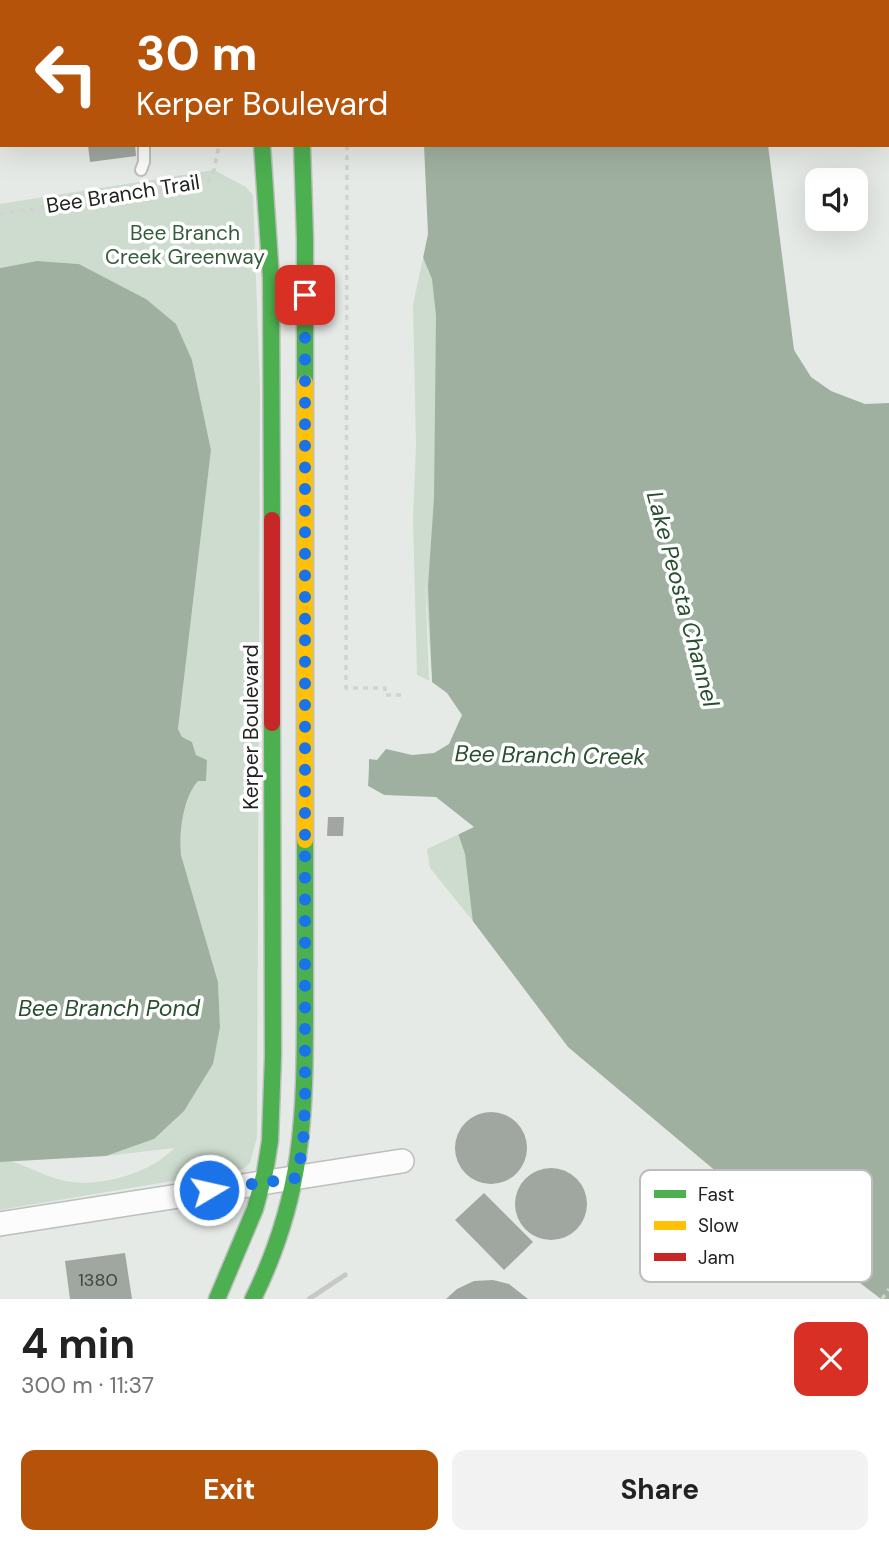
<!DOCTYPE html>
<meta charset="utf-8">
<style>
body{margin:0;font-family:"DM Sans",sans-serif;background:#f2f2f2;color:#222;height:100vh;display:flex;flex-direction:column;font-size:26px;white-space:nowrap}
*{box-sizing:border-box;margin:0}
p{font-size:23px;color:#767676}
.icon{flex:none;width:38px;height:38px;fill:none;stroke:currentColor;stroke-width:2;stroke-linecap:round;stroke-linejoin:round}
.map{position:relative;height:1299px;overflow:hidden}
.sheet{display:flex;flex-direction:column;background:#fff;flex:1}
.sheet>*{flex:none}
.hud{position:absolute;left:0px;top:0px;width:889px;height:147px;box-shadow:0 7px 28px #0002;background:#b45309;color:#fff;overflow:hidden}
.fabs{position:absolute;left:805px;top:168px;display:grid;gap:14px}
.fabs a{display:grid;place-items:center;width:63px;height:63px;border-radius:14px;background:#fff;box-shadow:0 7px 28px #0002;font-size:35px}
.pin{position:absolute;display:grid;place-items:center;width:60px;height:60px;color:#fff;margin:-30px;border-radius:14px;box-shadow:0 4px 10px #0006}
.me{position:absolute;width:77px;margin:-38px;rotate:81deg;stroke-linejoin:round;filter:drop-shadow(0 0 5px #0008)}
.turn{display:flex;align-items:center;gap:24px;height:147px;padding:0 21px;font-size:32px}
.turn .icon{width:91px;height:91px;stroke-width:2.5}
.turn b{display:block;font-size:49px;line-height:60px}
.round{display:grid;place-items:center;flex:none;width:74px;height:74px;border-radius:14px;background:#f2f2f2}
.headline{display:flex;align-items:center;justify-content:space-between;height:119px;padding:0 21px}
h1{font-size:42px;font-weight:700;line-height:52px}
.cta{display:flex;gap:14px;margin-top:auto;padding:14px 21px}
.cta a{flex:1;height:80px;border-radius:14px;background:#b45309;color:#fff;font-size:28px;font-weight:700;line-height:80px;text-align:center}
.cta a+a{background:#f2f2f2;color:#222}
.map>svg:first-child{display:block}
</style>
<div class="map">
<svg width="889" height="1299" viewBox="0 0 889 1299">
<rect width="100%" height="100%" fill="#e6eae6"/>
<path fill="#cedccf" d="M214,170L246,187L253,195L260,390L257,1137L250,1163L243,1169L0,1210V1162L10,1161C30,1167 51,1180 73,1182C104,1186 153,1172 174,1148L106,1156L154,1139L220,1027L218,982L181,855C179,832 183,799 198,781L205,780L207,760L196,755L192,742L182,737L178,729L211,450L192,360L146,299L79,264L37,261L0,268V204Z
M428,234L440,271L432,682L417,675L413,520L416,445L413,305Z
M474,827L488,940L430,868L427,849Z"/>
<path fill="#9fb0a0" d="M428,0H746V2H428Z
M412,145H768L794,350L811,377L831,391L865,404L889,403V1299H850L544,1038L473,923L465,854L457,830L434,801L384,795L368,786L369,759L376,749L416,746L434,730L428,586L434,498L436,315L432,279L418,245Z
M37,261L79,264L146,299L176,324L192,360L211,450L178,729L182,737L192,742L196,755L207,760L206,781H198C183,798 179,832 181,855L218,982L220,1027L213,1064L184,1111L154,1139L106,1156L0,1162V268Z"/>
<path fill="#e6eae6" d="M408,145H424L428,234L422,263L415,246Z
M425,578L432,682L447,693L462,715L449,744L434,753L412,755L386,749L377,760L369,759L368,786L384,795L436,797L474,827L455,836L444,814L433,805L383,798L364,787L366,757L381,739L416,742L425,737L431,729Z
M469,916L568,1047L737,1189L881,1299H844L792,1263L542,1041L498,980L470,924Z"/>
<path fill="#a0a6a0" d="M88,145H135L136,156L90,162Z
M328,817H344L343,836H327Z
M455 1148a36 36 0 1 1 72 0a36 36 0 1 1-72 0Z
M515 1204a36 36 0 1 1 72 0a36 36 0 1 1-72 0Z
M484,1193L533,1242L504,1270L455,1220Z
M125,1253L132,1299H70L65,1261Z
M493,1280L509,1284L528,1299H446L457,1289L474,1281Z"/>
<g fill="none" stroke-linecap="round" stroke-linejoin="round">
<g stroke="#bcbfbc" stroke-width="14">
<path id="lane" d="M141,170L144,162V145"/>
</g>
<g stroke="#bcbfbc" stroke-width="26">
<path id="street" d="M0,1224L402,1161"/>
</g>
<g stroke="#bcbfbc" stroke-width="19">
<path id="fast" d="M253,0V2
M300,0V2
M262,145L271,278L272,520
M302,145L305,239V383
M217,1299L255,1209L265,1172L270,1141L273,1056L272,723
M253,1299C304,1195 305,1117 305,1004C305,949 305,894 305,840"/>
</g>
<g stroke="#bcbfbc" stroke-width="19">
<path id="slow" d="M305,383V840"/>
</g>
<g stroke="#bcbfbc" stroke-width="19">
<path id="jam" d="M272,520V723"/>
</g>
<path stroke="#d2d2d2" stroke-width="3.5" stroke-dasharray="5 5" stroke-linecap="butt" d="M210,0V2
M348,2V0
M347,145L346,688H385V695H404
M0,214L199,184L209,180L214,170L219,145
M882,1299L889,1289"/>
<use href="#lane" stroke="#fbfcfb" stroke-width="10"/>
<use href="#street" stroke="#fbfcfb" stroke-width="23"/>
<use href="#fast" stroke="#4caf50" stroke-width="16"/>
<use href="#slow" stroke="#ffc107" stroke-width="16"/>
<use href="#jam" stroke="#c62828" stroke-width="16"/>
<path stroke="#c6c7c6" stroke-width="5" d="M309,1299L345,1275"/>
</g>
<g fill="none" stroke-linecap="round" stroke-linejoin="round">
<path stroke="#1a73e8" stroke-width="12" stroke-dasharray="0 21.6" d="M209,1190L296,1178L303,1147L305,1100V295"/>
</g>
<g text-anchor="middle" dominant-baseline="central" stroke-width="7" stroke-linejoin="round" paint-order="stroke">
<g font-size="18" fill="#404440">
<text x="98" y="1280">1380</text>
</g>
<g font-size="21" fill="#202320" stroke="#fff">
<text transform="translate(123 194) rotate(-9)">Bee Branch Trail</text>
<text transform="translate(251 727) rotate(-90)">Kerper Boulevard</text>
</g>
<g font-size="21" fill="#355c3a" stroke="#fff">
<text x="185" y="233">Bee Branch<tspan x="185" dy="24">Creek Greenway</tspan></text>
</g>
<g font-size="23" font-style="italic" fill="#284f2e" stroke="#fff">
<text transform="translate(683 599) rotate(75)">Lake Peosta Channel</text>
<text transform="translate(550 755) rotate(1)">Bee Branch Creek</text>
<text x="109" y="1008">Bee Branch Pond</text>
</g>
</g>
<rect x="640" y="1170" width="232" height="112" rx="10" fill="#fff" stroke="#bcbdbc" stroke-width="2"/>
<rect x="654" y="1190" width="32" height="8" fill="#4caf50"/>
<rect x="654" y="1221" width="32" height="9" fill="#ffc107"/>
<rect x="654" y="1253" width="32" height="8" fill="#c62828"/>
<g font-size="19" fill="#202320">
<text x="698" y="1201">Fast</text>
<text x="698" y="1232">Slow</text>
<text x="698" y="1264">Jam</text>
</g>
</svg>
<div class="fabs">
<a><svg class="icon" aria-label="sound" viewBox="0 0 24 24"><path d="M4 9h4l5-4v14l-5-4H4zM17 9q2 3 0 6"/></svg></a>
</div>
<div class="pin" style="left:305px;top:295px;background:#d93025"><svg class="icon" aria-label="arrive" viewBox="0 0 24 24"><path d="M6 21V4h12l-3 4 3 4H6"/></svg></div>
<svg class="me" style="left:209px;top:1190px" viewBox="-20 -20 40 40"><circle r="17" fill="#1a73e8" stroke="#fff" stroke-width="3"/><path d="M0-11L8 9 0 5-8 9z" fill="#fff"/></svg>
<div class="hud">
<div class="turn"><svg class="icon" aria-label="left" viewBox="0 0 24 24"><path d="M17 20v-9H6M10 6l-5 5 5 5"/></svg><div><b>30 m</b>Kerper Boulevard</div></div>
</div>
</div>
<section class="sheet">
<div class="headline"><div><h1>4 min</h1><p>300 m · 11:37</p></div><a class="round" style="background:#d93025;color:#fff"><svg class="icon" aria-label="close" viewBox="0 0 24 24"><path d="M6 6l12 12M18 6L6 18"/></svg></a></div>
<div class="cta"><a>Exit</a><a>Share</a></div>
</section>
